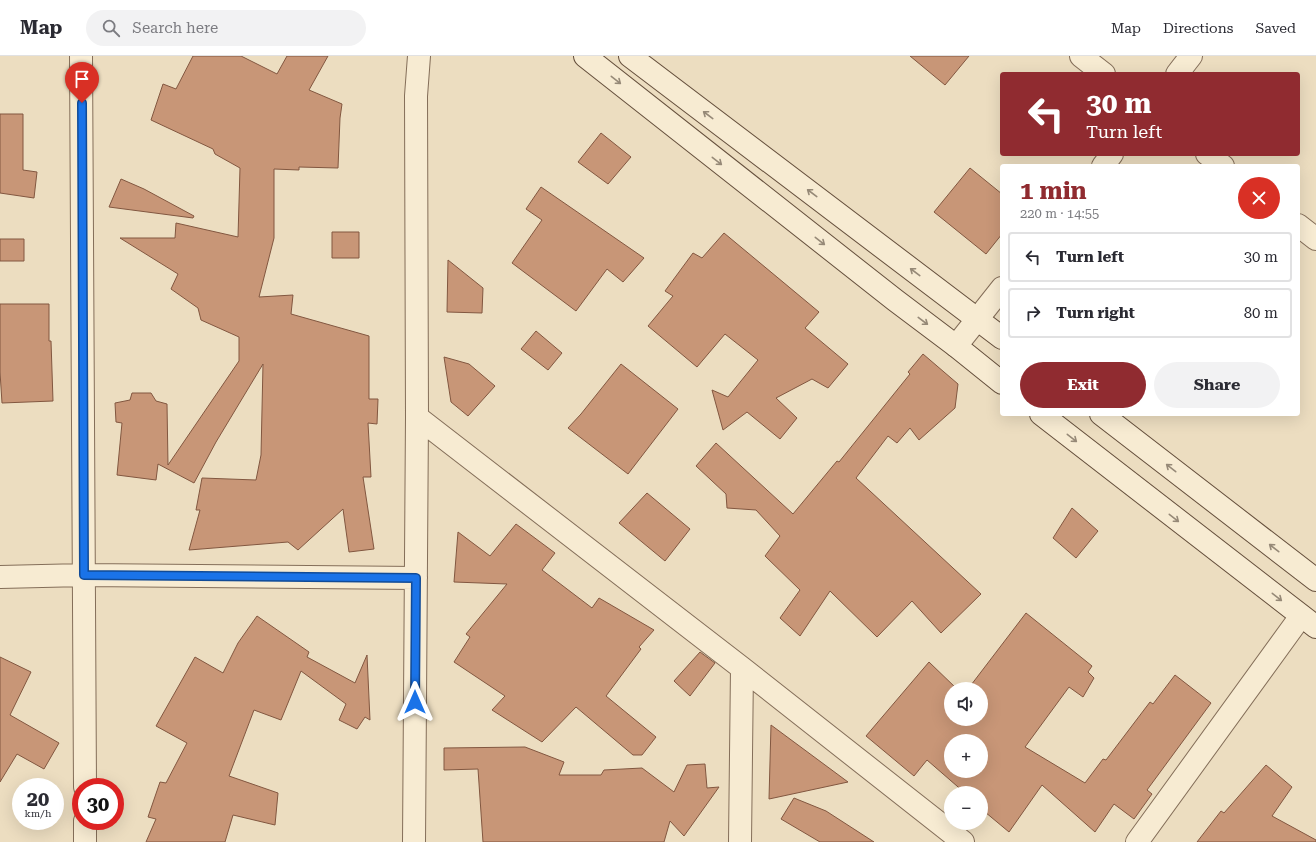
<!DOCTYPE html>
<meta charset="utf-8">
<style>
body{margin:0;font-family:"Roboto Serif",serif;background:#f2f2f3;color:#2b2b33;height:100vh;display:flex;flex-direction:column;font-size:15px;white-space:nowrap}
*{box-sizing:border-box;margin:0}
p{font-size:13px;color:#7c7c81}
.icon{flex:none;width:22px;height:22px;fill:none;stroke:currentColor;stroke-width:2;stroke-linecap:round;stroke-linejoin:round}
.map{position:relative;flex:1;overflow:hidden}
.sheet{position:absolute;left:1000px;top:108px;width:300px;height:252px;display:flex;flex-direction:column;background:#fff;border-radius:4px;box-shadow:0 4px 16px #0002}
.sheet>*{flex:none}
.hud{position:absolute;left:1000px;top:16px;width:300px;height:84px;border-radius:4px;box-shadow:0 4px 16px #0002;background:#902b30;color:#fff;overflow:hidden}
.fabs{position:absolute;left:944px;top:626px;display:grid;gap:8px}
.fabs a{display:grid;place-items:center;width:44px;height:44px;border-radius:50%;background:#fff;box-shadow:0 4px 16px #0002;font-size:20px}
.speed{position:absolute;left:12px;top:722px;display:flex;gap:8px;font-size:20px;font-weight:700;text-align:center}
.speed>*{display:grid;place-content:center;width:52px;height:52px;border-radius:50%;background:#fff;box-shadow:0 4px 16px #0002;line-height:1}
.speed small{font-size:10px;font-weight:400}
.speed .limit{border:6px solid #d22;background:#fff;color:#111}
.pin{position:absolute;display:grid;place-items:center;width:34px;height:34px;color:#fff;margin:-41px -17px;border-radius:50% 50% 50% 0;rotate:-45deg;box-shadow:0 0 4px #0007}
.pin .icon{rotate:45deg}
.me{position:absolute;width:44px;margin:-22px;rotate:0deg;stroke-linejoin:round;filter:drop-shadow(0 0 3px #0008)}
.turn{display:flex;align-items:center;gap:14px;height:84px;padding:0 20px;font-size:18px}
.turn .icon{width:52px;height:52px;stroke-width:2.5}
.turn b{display:block;font-size:28px;line-height:34px}
.round{display:grid;place-items:center;flex:none;width:42px;height:42px;border-radius:21px;background:#f2f2f3}
.overview{display:flex;align-items:center;justify-content:space-between;height:68px;padding:0 20px}
h1{font-size:24px;font-weight:700;line-height:30px;color:#902b30}
.action{display:flex;gap:8px;margin-top:auto;padding:8px 20px}
.action a{flex:1;height:46px;border-radius:24px;background:#902b30;color:#fff;font-size:16px;font-weight:700;line-height:46px;text-align:center}
.action a+a{background:#f2f2f3;color:#2b2b33}
ul{padding:0;list-style:none}
li{display:flex;align-items:center;gap:12px;height:50px;margin:0 8px 6px;padding:0 12px;border:2px solid #e1e1e2;border-radius:4px}
li div{flex:1}
li b{display:block;font-size:15px}
li em{font-style:normal}
header{display:flex;align-items:center;gap:24px;box-sizing:border-box;height:56px;padding:0 20px;background:#fff;border-bottom:1px solid #e1e1e2}
header strong{font-size:19px}
nav{display:flex;gap:22px;margin-inline-start:auto;font-size:14px}
.search{width:280px;height:36px;background:#f2f2f3;display:flex;align-items:center;gap:10px;box-sizing:border-box;padding:0 14px;border-radius:22px;color:#7c7c81;font-size:15px}
.map>svg:first-child{display:block}
</style>
<header>
<strong>Map</strong>
<div class="search"><svg class="icon" aria-label="search" viewBox="0 0 24 24"><circle cx="10" cy="10" r="6"/><path d="M15 15l6 6"/></svg>Search here</div>
<nav><a>Map</a><a>Directions</a><a>Saved</a></nav>
</header>
<div class="map">
<svg width="1316" height="786" viewBox="0 0 1316 786">
<rect width="100%" height="100%" fill="#ecddc0"/>
<path fill="#c89677" stroke="#825740" fill-rule="evenodd" d="M193,0H241L277,18L287,0H328L309,34L342,48L340,62L338,112L299,111V114L274,113V182L259,241L293,239L291,258L369,280V343H378L377,368L368,367L371,421H363L374,493L349,496L343,453L298,494L288,486L189,494L200,454H196L202,422L256,424L261,399L263,308L216,386L194,427L158,408L156,424L117,419L122,367L116,366L115,347L130,344L132,337H151L156,345L167,348L168,409L239,305V281L201,264L198,252L171,233L178,218L120,182H175L176,167L238,181L240,112L215,98L213,93L151,64L163,28L176,33Z
M910,0H969L945,29Z
M0,58H23V114L37,116L34,142L0,137Z
M601,77L631,101L608,128L578,106Z
M970,112L1002,138V178L986,198L934,156Z
M121,123L144,133L194,160L193,162L109,151Z
M541,131L644,202L623,226L607,213L576,255L512,207L542,164L526,153Z
M332,176H359V202H332Z
M724,177L819,256L805,272L848,308L828,332L812,323L776,342L797,362L780,383L747,356L723,374L712,334L728,341L758,304L725,278L697,311L648,270L673,240L665,235L693,197L702,202Z
M0,183H24V205H0Z
M448,204L483,232L482,257L447,256Z
M0,248H49V285H51L53,345L2,347L0,316Z
M536,275L562,297L548,314L521,293Z
M923,298L958,328L955,352L919,384L910,372L897,387L888,380L856,422L981,538L941,577L912,545L877,581L830,535L800,580L780,562L800,534L765,500L780,480L756,454L727,452L726,438L696,410L716,387L793,458L837,405L839,406L910,318L908,316Z
M444,301L469,308L495,330L468,360L451,346Z
M621,308L678,353L628,418L568,372L581,358Z
M647,437L690,473L665,505L619,467Z
M1072,452L1098,475L1076,502L1053,482Z
M516,468L555,497L542,514L592,552L599,542L654,574L639,591L641,593L606,640L656,681L642,699H633L576,651L542,686L492,654L505,640L454,606L470,581L466,578L507,528L454,526L458,476L490,500Z
M1026,557L1092,610L1088,616L1094,622L1083,641L1069,631L1025,691L1085,727L1103,703L1106,704L1150,646L1153,648L1175,619L1211,647L1147,734L1152,738L1134,763L1114,748L1095,776L1042,729L1009,776L985,756L986,754L981,750V737H965L927,704L914,720L866,680L929,606L957,633H951V663H981V633H968ZM951,685H981V715H951Z
M257,560L309,596L307,601L355,627L367,599L370,664L365,661L357,673L339,664L346,648L301,615L281,664L254,654L229,720L278,737L275,769L233,759L225,786H146L156,763L148,761L160,726L166,727L187,687L156,670L195,601L223,617L238,587Z
M700,596L715,607L690,640L674,625Z
M0,601L31,616L10,659L59,687L44,713L17,698L0,726Z
M771,669L848,726L769,743Z
M525,691L564,706L559,719H601L604,714L642,712L674,736L687,709L705,708L707,732L719,731L684,780L670,765L664,786H483L478,713L444,714V692Z
M1266,709L1292,731L1272,760L1316,784V786H1197L1221,755L1224,757Z
M794,742L826,755L874,786H820L781,763Z"/>
<g fill="none" stroke-linecap="round" stroke-linejoin="round">
<g stroke="#846e59" stroke-width="24">
<path id="street" d="M81,0L85,731
M1081,0L1104,18
M1177,18L1191,0
M1207,98L1223,110
M1103,110L1112,98
M1298,169L1316,183
M956,290L1002,232
M417,361L742,612L963,786
M0,521L84,519L416,522
M85,765V786
M414,786L417,361L416,40L419,0
M740,786L742,612
M1137,786L1301,560"/>
</g>
<g stroke="#654f3c" stroke-width="24">
<path id="secondary" d="M585,0L895,244L956,290L1002,327
M630,0L1002,282
M1041,358L1316,571
M1101,358L1316,524"/>
</g>
<use href="#street" stroke="#f7ebd2" stroke-width="22"/>
<use href="#secondary" stroke="#f7ebd2" stroke-width="22"/>
</g>
<defs><path id="oneway-shaft" d="M-6 0H5M1.5-3L5.5 0L1.5 3" fill="none" stroke-width="1.6" stroke-linecap="round" stroke-linejoin="round"/></defs>
<g stroke="#968977">
<use href="#oneway-shaft" transform="translate(616 24) rotate(38)"/>
<use href="#oneway-shaft" transform="translate(708 59) rotate(-143)"/>
<use href="#oneway-shaft" transform="translate(717 105) rotate(38)"/>
<use href="#oneway-shaft" transform="translate(812 137) rotate(-143)"/>
<use href="#oneway-shaft" transform="translate(820 185) rotate(38)"/>
<use href="#oneway-shaft" transform="translate(915 216) rotate(-143)"/>
<use href="#oneway-shaft" transform="translate(923 265) rotate(37)"/>
<use href="#oneway-shaft" transform="translate(1072 382) rotate(38)"/>
<use href="#oneway-shaft" transform="translate(1171 412) rotate(-142)"/>
<use href="#oneway-shaft" transform="translate(1174 462) rotate(38)"/>
<use href="#oneway-shaft" transform="translate(1274 492) rotate(-142)"/>
<use href="#oneway-shaft" transform="translate(1277 541) rotate(38)"/>
</g>
<g fill="none" stroke-linecap="round" stroke-linejoin="round">
<g stroke="#114b97" stroke-width="10">
<path id="route" d="M82,47L84,519L416,522L415,646"/>
</g>
<use href="#route" stroke="#1a73e8" stroke-width="7"/>
</g>
</svg>
<div class="fabs">
<a><svg class="icon" aria-label="sound" viewBox="0 0 24 24"><path d="M4 9h4l5-4v14l-5-4H4zM17 9q2 3 0 6"/></svg></a>
<a>+</a>
<a>−</a>
</div>
<div class="speed"><div>20<small>km/h</small></div><div class="limit">30</div></div>
<div class="pin" style="left:82px;top:47px;background:#d93025"><svg class="icon" aria-label="arrive" viewBox="0 0 24 24"><path d="M6 21V4h12l-3 4 3 4H6"/></svg></div>
<svg class="me" style="left:415px;top:646px" viewBox="-20 -20 40 40"><path d="M0-17L14 15 0 8-14 15z" fill="#1a73e8" stroke="#fff" stroke-width="4"/></svg>
<div class="hud">
<div class="turn"><svg class="icon" aria-label="left" viewBox="0 0 24 24"><path d="M17 20v-9H6M10 6l-5 5 5 5"/></svg><div><b>30 m</b>Turn left</div></div>
</div>
<section class="sheet">
<div class="overview"><div><h1>1 min</h1><p>220 m · 14:55</p></div><a class="round" style="background:#d93025;color:#fff"><svg class="icon" aria-label="close" viewBox="0 0 24 24"><path d="M6 6l12 12M18 6L6 18"/></svg></a></div>
<ul>
<li><svg class="icon" aria-label="left" viewBox="0 0 24 24"><path d="M17 20v-9H6M10 6l-5 5 5 5"/></svg><div><b>Turn left</b></div><em>30 m</em></li>
<li><svg class="icon" aria-label="right" viewBox="0 0 24 24"><path d="M7 20v-9h11M14 6l5 5-5 5"/></svg><div><b>Turn right</b></div><em>80 m</em></li>
</ul>
<div class="action"><a>Exit</a><a>Share</a></div>
</section>
</div>
